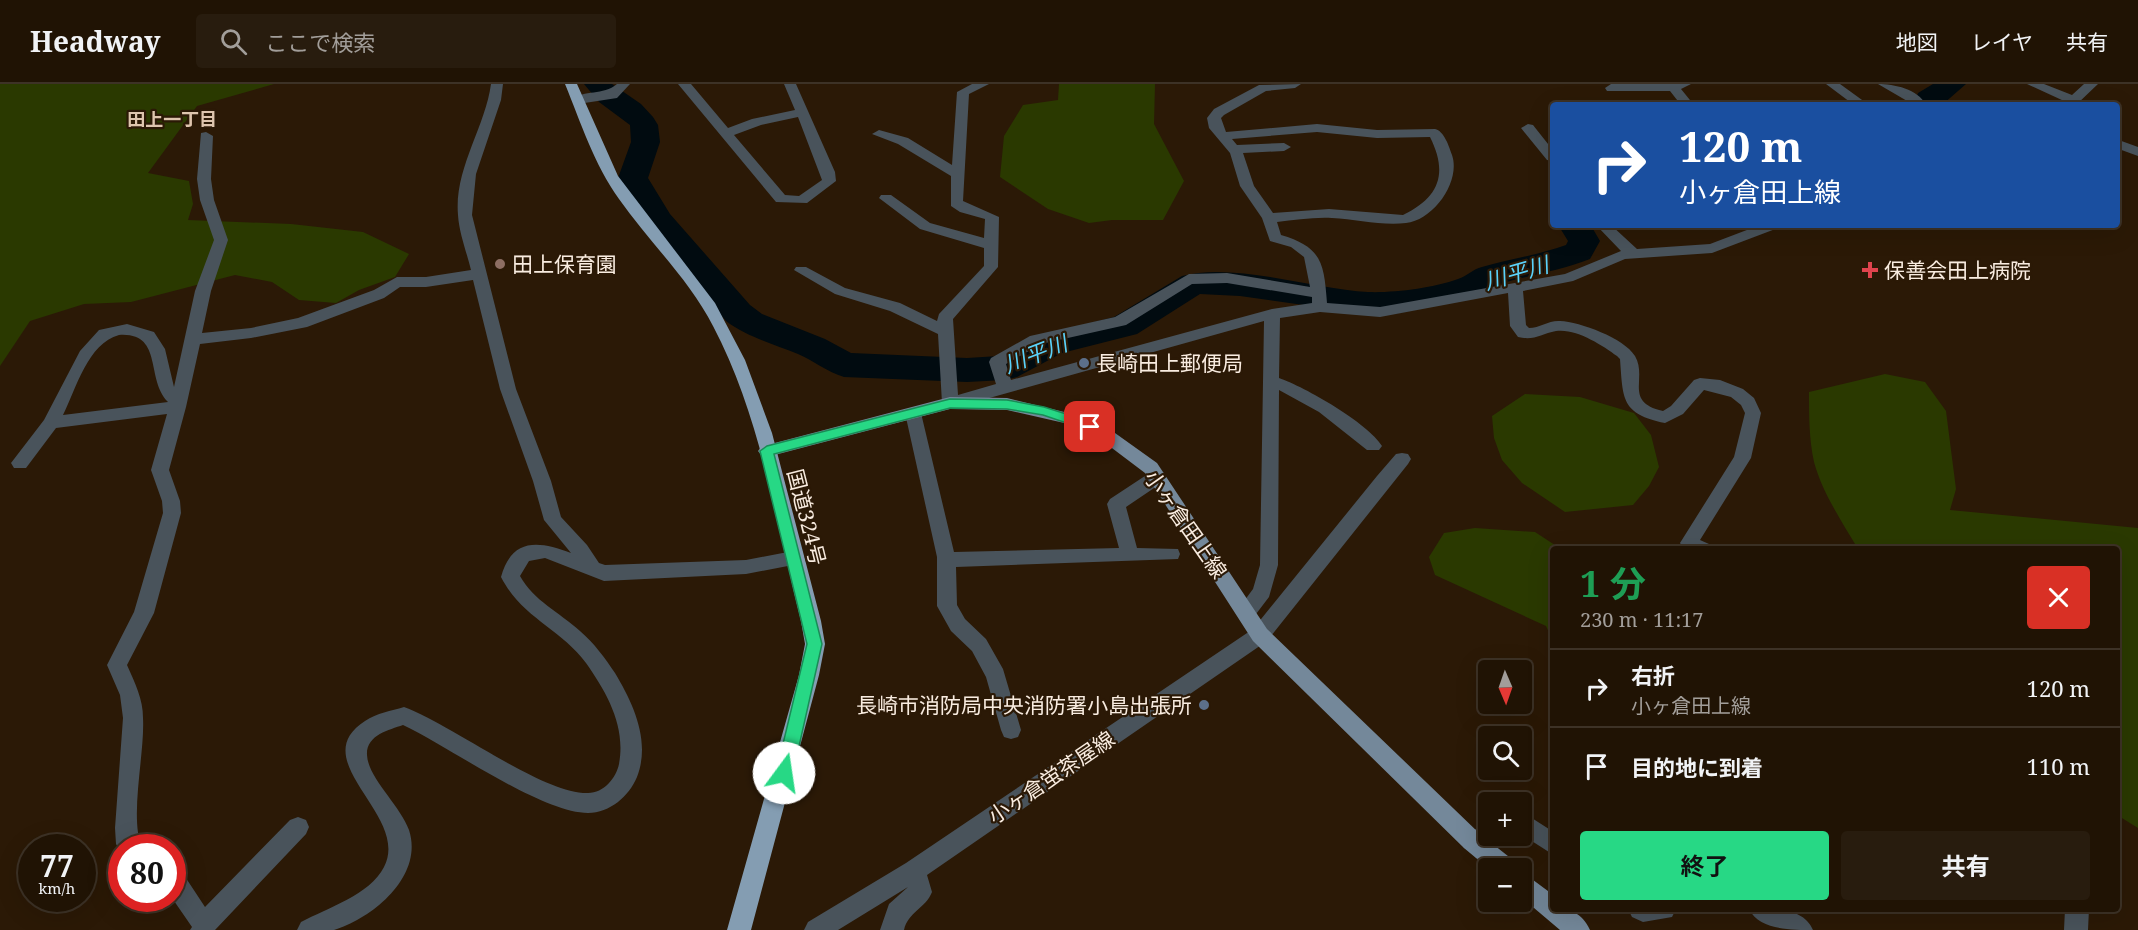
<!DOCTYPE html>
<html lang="ja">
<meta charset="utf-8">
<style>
body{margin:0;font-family:"Noto Serif","Noto Sans JP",serif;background:#281c0e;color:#f1f3f6;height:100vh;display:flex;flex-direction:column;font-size:22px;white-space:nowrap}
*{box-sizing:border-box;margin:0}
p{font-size:20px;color:#a29e9a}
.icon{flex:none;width:33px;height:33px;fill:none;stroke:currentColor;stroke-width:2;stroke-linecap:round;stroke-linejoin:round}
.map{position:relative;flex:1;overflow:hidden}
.panel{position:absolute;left:1550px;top:462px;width:570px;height:366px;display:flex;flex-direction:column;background:#201304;border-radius:6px;box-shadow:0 6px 24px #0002,0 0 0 2px #3d3226}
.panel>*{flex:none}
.guide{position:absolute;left:1550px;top:18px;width:570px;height:126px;border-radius:6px;box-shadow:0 6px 24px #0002,0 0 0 2px #3d3226;background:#1a4fa0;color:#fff;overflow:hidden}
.needle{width:39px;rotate:178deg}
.controls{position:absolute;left:1478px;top:576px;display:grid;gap:12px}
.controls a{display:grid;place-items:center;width:54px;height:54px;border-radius:6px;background:#201304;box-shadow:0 6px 24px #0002,0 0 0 2px #3d3226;font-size:30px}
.speed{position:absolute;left:18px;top:750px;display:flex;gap:12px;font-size:30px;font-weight:700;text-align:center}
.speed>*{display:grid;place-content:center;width:78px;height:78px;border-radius:50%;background:#201304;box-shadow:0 6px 24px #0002,0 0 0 2px #3d3226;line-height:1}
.speed small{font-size:15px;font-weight:400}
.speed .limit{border:9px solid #d22;background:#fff;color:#111}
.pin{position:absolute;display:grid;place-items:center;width:51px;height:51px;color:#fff;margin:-26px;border-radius:12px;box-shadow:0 3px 9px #0006}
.me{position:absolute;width:66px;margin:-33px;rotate:14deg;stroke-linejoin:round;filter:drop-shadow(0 0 4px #0008)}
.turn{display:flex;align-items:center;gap:21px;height:126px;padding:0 30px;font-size:27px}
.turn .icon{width:78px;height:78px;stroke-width:2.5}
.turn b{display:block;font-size:42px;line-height:51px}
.round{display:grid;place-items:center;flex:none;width:63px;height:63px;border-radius:6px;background:#281c0e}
.overview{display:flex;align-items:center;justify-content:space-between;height:102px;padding:0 30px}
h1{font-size:36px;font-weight:700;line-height:45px;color:#1e9e55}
.action{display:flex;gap:12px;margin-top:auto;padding:12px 30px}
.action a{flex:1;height:69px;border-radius:6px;background:#27d885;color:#111;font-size:24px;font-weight:700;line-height:69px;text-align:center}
.action a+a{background:#281c0e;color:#f1f3f6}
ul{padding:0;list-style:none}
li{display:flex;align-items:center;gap:18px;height:78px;padding:0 30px;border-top:2px solid #3d3226}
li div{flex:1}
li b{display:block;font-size:22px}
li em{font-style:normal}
header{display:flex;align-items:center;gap:36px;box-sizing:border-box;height:84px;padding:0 30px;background:#201304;border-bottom:2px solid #3d3226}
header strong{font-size:28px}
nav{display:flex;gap:33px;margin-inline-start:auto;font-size:21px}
.search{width:420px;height:54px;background:#281c0e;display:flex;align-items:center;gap:15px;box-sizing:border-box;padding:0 21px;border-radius:6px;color:#a29e9a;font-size:22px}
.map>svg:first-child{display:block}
</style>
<header>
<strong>Headway</strong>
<div class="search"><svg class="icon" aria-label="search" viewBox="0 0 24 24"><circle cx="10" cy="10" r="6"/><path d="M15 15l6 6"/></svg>ここで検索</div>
<nav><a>地図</a><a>レイヤ</a><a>共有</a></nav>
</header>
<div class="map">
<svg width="2138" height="846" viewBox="0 0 2138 846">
<rect width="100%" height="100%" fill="#2b1906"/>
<path fill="#2a3900" d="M0,0H274L197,22L148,89L189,97L193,120L188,136L291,140L363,148L409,170L395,193L359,206L336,219L299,216L272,198L235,191L131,218L84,220L30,237L0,282Z
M1059,0H1155L1154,40L1184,97L1163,136H1112L1089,139L1048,125L1000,93L1004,52L1023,21L1058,16Z
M1885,290L1925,298L1946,327L1956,405L1950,426L2138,444V744L2117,731L2116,465H1858C1842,438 1822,408 1814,378C1809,355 1809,331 1809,308Z
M1525,310L1580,313L1634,329L1651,351L1659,383L1649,402L1633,421L1565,428L1522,399L1502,376L1494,354L1492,332Z
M1475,444L1535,448L1561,465H1552V555L1546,542L1435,491L1429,473L1444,449Z"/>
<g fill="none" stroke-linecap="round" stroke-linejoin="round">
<path fill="#010b10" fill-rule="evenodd" d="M584,0H612L641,20L653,33L658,41L660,58L648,94L670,130L750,221L762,230L825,255L851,269L967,274L999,272L1039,252L1114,233L1182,192C1234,178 1313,205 1368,208C1394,209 1433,204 1458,195C1467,192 1473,185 1482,183C1510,175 1538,171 1566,161L1568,157L1560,144L1562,141H1596L1593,145L1600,157L1590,175C1561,186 1532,191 1503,199C1490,202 1481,211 1468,215L1394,230H1367L1240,212L1200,210L1137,250L1062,269L1017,293L1005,296L967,298L844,293C827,288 814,277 798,270C774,260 747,253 726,237L646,142L618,94L631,58L630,41L599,18Z
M1933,0H1966L1942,21H1914L1918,9Z"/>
<path fill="#49535b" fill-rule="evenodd" d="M491,0H503L501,16L476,90L472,131L516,305L551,397L561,433L587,461L599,479L605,481L746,476L793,467L800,469L802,474L800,479L793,481L746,490L604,497L545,474L529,477L520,492C534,517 559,528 580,547C594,559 605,574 615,589C633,619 651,657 637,693C629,712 610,729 588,729C541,729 450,663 403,641C389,646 366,651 367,671C368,694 400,721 409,746C424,792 373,834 334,846C323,846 308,846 297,846L301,838C327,824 370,811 384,783C411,731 303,677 365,637C377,629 391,627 404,623C453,641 542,710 588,709C604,709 616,694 619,680C626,642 607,609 586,579C560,544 522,534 501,493C512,453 539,457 571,469L544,436L533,397L500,305L473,196L426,203H400L384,214L307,243L251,254L200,260L186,323L169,386L180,417L181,429L154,529L127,581C135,599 143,615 143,634C145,670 129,733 142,764H122V770L116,760L115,744L123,634L120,611L107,581L134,528L163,429L162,417L151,386L167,330L56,344L26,384H14L11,379L44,336L80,267L99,246L127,240L154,248L165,265L174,303L195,207L214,156L200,116L197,95L201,49L206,48L213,52L211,95L214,116L228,156L211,207L202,249L251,244L298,234L374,206L397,193H426L471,186C467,169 459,149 458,131C454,85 485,44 491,0ZM119,251C164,248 145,295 168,318L63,331C76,305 88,259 119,251Z
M617,0H630L617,14L578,20L572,16C584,5 603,12 617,0Z
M678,0H691L728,44L752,35L795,26L784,0H796L835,88L836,97L807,119L776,118ZM798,33L822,96L799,112L785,111L734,51L761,41Z
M972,0H989L969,10L963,117L999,133L998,183L953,235L958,311L996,300L989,278L991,274L1030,252L1115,233L1189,190L1227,189L1310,203L1304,173L1291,163L1270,157L1262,134L1240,102L1230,69L1209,44L1207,34L1214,25L1259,1L1301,0L1295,4L1266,7L1224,31L1221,34L1226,48L1317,40L1377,46L1435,45C1444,47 1449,62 1452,71C1461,97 1434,136 1406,139C1382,142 1356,135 1332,134C1314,133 1295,136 1277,138L1281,151C1322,163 1324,179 1327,219L1380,223L1565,190L1621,167L1596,141H1611L1637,165L1710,160L1760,141H1780L1778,144L1712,169L1625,175L1573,197L1523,207L1526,241L1529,244C1540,244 1549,236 1560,237C1580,238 1624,254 1635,272C1648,294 1623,318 1663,327L1671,322L1694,296L1700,294L1720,296L1743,305L1754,314L1761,329L1751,374L1700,456L1709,460L1711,465H1684L1680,459L1734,373L1745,329L1741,321L1731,313L1704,306L1683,330L1665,339C1621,330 1623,315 1620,275L1617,272C1602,261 1576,244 1556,247C1541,250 1534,257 1518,253L1510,242L1508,209L1380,233L1320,228L1280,234L1279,294C1305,303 1368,339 1382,362L1379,366H1367L1319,328L1279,306L1278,481L1269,513L1253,534L1246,536L1239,534L1236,528L1253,505L1260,481L1264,237L950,325L942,319L938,250L890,227L835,210L794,186L796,183H806L845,204L900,219L937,237L939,230L984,182V164L920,145L879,114L881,111H891L930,139L984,154L985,135L960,128L951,122V92L898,60L872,50L879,46L908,54L952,81L957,8ZM1317,48L1377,54L1430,53C1448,89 1440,113 1403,131L1329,125L1273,129L1254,102L1243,69L1284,67L1291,63L1284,59L1237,61L1232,55ZM1227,199L1312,213V219L1272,225L1011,296L1006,280L1041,260L1126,241L1192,200Z
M1611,0H1691L1681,5L1694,21H1681L1670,7H1607L1605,4Z
M1826,0H1840L1869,21H1854Z
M1878,0C1894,0 1918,5 1926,21H1914Z
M2027,0H2044L2072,11L2084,0H2098L2076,21H2062L2064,17Z
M1528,40L1533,41L1552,65V77L1547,76L1521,44Z
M2116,55L2138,63V72L2116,64Z
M913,323L921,329L954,468L1119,464L1107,420L1110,415L1151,388H1163L1166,393L1163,398L1126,423L1137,464L1178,465L1180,470L1178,475L956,483L957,521L965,535L986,555L1003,585L1021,646L1018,653L1011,655L1004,653L1001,646L986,593L972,567L951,547L937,522V473L905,329Z
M1402,369L1408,370L1411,375L1408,380L1267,557L927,791L932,808C926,824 908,828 904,846H880L889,820L908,803L838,846H804L808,838L906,779L1253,545L1377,392L1396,370Z
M1521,727L1552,747V770L1521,750Z
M298,733L306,736L309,743L306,750L215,846H190L192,843L172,814V782L180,785L205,823L290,736Z
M1488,740V752H1498L1496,757L1472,768L1464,764L1461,757L1464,750Z
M1628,825H1676L1672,833L1643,838L1632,833Z
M1749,825C1771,825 1803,822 1813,846C1791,846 1759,846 1749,825Z
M2065,825H2089L2088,846H2064Z"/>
<path fill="#74889a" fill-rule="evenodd" d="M950,313L1007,314L1085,333L1108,344L1157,379L1267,545L1480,750L1513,776L1516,784H1488L1464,764L1253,557L1145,389L1096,352L1073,341L1007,326L950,325L767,373L761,371L758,367L761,363L767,361Z
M1521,787L1552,810V825C1570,825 1582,828 1590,846H1560L1521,813Z"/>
<path fill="#849db2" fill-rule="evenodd" d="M565,0H577L618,92L715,219L745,276L772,349L821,537L825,560L819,591L751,846H727L799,591L805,560L801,537C776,438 761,333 713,242C689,195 649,158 619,115C594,80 581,39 565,0Z"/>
</g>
<path fill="#27d885" stroke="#198c56" stroke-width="1.5" d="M950,315L1007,316L1044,323L1095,339L1097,343L1090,347L1043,331L1007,325L950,324L774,370L822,560L793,689L790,694L784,696L779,694L776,689L807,560L760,367L767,362Z"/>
<circle fill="#8d6e63" stroke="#2b1906" stroke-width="2" cx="500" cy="180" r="6"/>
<path fill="#e0444e" stroke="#2b1906" stroke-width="2" d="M1867 177h6v6h6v6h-6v6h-6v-6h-6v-6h6z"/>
<g fill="#5c6f8a" stroke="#2b1906" stroke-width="2">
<circle cx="1084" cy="279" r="6"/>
<circle cx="1204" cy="621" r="6"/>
</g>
<g text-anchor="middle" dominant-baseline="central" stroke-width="4.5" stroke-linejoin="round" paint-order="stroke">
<g font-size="18" font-weight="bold" fill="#dec5ae" stroke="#2b1906">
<text x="172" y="35">田上一丁目</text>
</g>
<g font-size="21" fill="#f9ece0" stroke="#2b1906" text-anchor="start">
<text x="512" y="180">田上保育園</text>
<text x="1884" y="186">保善会田上病院</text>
<text x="1096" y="279">長崎田上郵便局</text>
<text x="1192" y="621" text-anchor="end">長崎市消防局中央消防署小島出張所</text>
</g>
<g font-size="21" fill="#f9ece0" stroke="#2b1906">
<text transform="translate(807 433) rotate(76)">国道324号</text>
<text transform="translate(1186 440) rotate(55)">小ヶ倉田上線</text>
<text transform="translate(1051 693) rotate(-34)">小ヶ倉蛍茶屋線</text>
</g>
<g font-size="22" font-style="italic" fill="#5ad2fa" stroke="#2b1906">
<text transform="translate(1516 188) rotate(-16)">川平川</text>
<text transform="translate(1035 269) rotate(-21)">川平川</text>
</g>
</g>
</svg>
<div class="controls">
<a><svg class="needle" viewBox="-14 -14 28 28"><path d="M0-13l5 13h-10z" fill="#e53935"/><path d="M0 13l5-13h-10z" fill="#a29e9a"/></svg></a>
<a><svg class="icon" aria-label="search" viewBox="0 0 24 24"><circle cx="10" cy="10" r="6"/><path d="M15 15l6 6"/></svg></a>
<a>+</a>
<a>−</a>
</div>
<div class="speed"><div>77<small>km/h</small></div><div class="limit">80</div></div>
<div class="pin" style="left:1090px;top:343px;background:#d93025"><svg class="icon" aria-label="arrive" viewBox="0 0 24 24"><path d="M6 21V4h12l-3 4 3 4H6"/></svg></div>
<svg class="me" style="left:784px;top:689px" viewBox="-20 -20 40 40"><circle r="19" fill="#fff"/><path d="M0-13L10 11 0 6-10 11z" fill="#27d885"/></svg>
<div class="guide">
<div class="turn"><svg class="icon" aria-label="right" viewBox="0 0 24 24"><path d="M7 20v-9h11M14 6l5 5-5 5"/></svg><div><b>120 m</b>小ヶ倉田上線</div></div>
</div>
<section class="panel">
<div class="overview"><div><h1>1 分</h1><p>230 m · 11:17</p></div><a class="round" style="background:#d93025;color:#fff"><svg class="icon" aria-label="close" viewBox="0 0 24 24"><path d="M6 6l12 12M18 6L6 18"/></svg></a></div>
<ul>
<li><svg class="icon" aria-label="right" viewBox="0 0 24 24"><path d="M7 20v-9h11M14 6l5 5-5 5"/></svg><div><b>右折</b><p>小ヶ倉田上線</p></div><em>120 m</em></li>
<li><svg class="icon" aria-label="arrive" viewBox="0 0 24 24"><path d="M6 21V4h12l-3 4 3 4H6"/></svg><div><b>目的地に到着</b></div><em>110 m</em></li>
</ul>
<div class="action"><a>終了</a><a>共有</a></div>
</section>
</div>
